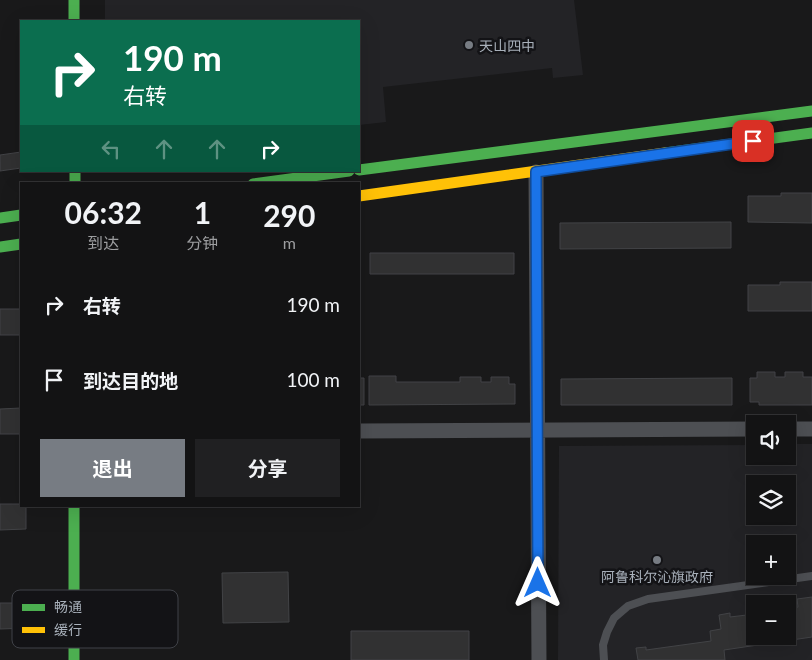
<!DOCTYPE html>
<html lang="zh">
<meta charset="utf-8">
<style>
body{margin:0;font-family:Lato,"Noto Sans SC",sans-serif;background:#202022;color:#f1f3f6;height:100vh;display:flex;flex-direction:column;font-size:19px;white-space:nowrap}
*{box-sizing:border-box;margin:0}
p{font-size:16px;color:#9d9ea0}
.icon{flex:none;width:28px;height:28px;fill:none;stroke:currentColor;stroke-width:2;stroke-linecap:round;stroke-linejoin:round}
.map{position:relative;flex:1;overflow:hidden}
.panel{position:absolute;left:20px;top:182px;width:340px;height:325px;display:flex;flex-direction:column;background:#131314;border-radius:0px;box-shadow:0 5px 20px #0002,0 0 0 1px #323234}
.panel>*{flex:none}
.hud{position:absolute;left:20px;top:20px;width:340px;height:152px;border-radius:0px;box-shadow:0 5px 20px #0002,0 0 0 1px #323234;background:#0b6e4f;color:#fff;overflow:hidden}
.buttons{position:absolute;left:746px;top:415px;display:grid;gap:10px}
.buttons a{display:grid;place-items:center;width:50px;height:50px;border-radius:0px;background:#131314;box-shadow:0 5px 20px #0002,0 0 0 1px #323234;font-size:25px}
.pin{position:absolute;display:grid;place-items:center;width:42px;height:42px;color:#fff;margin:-21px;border-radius:10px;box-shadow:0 2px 8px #0006}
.me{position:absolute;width:55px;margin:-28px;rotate:0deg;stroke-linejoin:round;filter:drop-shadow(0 0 4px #0008)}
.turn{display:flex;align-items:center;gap:18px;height:105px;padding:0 20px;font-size:22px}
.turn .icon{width:65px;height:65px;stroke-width:2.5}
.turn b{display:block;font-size:35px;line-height:42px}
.lanes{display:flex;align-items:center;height:48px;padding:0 20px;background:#0003;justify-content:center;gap:25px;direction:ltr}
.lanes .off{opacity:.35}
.eta{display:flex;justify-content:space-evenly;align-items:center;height:85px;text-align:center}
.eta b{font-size:30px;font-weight:700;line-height:35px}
.primary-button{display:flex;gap:10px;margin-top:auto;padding:10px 20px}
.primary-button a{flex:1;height:58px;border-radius:0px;background:#777c83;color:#fff;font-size:20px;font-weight:700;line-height:58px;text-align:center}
.primary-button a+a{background:#202022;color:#f1f3f6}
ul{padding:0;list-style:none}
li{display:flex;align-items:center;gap:15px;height:75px;padding:0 20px}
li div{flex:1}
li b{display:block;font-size:19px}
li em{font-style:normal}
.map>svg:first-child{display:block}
</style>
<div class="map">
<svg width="812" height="660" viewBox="0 0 812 660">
<rect width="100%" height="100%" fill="#19191a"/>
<path fill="#232326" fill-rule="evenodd" d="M105,0H574L583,75L553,78L552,68L383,87L386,122L359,125V21H105Z
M788,444H812V660H558L559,446L755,445V456H788ZM755,484H788V516H755ZM755,544H788V576H755ZM755,604H788V636H755Z"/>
<path fill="#313132" stroke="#424346" d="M21,152V168L0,171V155Z
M781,193H812V223L748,222V196H781Z
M731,222V248L560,249V223Z
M370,253H514V274H370Z
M780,282H812V311H748V285H780Z
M0,309H21V335H0Z
M757,372H775V377H785V372H803V377H812V405H759V402H750V378H757Z
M369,376H396V382H460V377H481V382H491V377H509V384H515V404L369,405Z
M359,378H364V405H359Z
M732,378V405H561V379Z
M21,408V434H0V409Z
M0,504H21V506H26V529L0,530Z
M288,572L289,622L223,623L222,573Z
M812,597V637L724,650L725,660H638L636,648L646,647V650L711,641L710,631L721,629L719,615L730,613V617L755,614V636H788V609L798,607L797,599Z
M0,603H28V628L0,629Z
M351,631H469V660H351Z"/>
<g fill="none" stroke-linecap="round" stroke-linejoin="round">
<path stroke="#4d4f53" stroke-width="8" d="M604,660L603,645L607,632L614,618L628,606L648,599L812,576"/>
<path stroke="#4d4f53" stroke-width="15" d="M536,172L539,660
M788,429H812
M359,431L755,429"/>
<path stroke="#4caf50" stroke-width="11" d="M74,0V21
M665,153L812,133
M359,170L812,111
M75,171V184
M253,184L349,171
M0,218L21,215
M0,247L21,244
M74,506V660"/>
<path stroke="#ffc107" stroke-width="11" d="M359,196L665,153"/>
</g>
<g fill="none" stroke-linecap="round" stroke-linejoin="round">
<g stroke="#114b97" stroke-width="12">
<path id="route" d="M538,583L536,172L753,141"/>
</g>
<use href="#route" stroke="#1a73e8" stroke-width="9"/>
</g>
<g fill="#777c83" stroke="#131316" stroke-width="2">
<circle cx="469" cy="45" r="5"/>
<circle cx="657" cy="560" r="5"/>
</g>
<g text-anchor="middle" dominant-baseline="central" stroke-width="5" stroke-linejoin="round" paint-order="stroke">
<g font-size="14" fill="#a9b1bb" stroke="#131316" text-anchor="start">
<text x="479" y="45">天山四中</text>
<text x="657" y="576" text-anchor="middle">阿鲁科尔沁旗政府</text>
</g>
</g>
<rect x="12" y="590" width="166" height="58" rx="8" fill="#131316" stroke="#404248" stroke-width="1"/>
<rect x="22" y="604" width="23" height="7" fill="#4caf50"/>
<rect x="22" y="627" width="23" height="6" fill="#ffc107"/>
<g font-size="14" fill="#a9b1bb">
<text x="54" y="612">畅通</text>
<text x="54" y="635">缓行</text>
</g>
</svg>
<div class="buttons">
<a><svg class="icon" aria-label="sound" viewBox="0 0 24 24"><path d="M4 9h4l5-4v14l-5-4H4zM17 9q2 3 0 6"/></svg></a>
<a><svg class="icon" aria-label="layers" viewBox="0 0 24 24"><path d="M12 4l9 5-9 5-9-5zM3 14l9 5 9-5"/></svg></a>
<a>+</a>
<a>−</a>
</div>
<div class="pin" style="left:753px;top:141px;background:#d93025"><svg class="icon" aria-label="arrive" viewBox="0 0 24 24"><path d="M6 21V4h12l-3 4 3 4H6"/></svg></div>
<svg class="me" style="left:538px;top:583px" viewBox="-20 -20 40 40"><path d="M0-17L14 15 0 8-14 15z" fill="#1a73e8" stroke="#fff" stroke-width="4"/></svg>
<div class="hud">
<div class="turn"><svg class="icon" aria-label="right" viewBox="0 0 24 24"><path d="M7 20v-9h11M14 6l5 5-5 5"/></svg><div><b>190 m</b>右转</div></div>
<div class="lanes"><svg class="icon off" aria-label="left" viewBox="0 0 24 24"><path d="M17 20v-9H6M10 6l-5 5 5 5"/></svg><svg class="icon off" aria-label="ahead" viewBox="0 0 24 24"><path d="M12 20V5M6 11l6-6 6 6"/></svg><svg class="icon off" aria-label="ahead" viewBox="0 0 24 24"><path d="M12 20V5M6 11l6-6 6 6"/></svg><svg class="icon" aria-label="right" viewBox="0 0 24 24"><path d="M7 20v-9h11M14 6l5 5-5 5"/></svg></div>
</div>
<section class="panel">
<div class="eta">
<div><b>06:32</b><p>到达</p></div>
<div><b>1</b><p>分钟</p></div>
<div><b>290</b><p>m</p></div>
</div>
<ul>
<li><svg class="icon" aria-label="right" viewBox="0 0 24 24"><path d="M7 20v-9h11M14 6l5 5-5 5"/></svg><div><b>右转</b></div><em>190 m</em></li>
<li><svg class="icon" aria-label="arrive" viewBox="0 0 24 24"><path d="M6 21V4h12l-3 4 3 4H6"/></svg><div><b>到达目的地</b></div><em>100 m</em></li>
</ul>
<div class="primary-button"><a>退出</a><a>分享</a></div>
</section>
</div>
